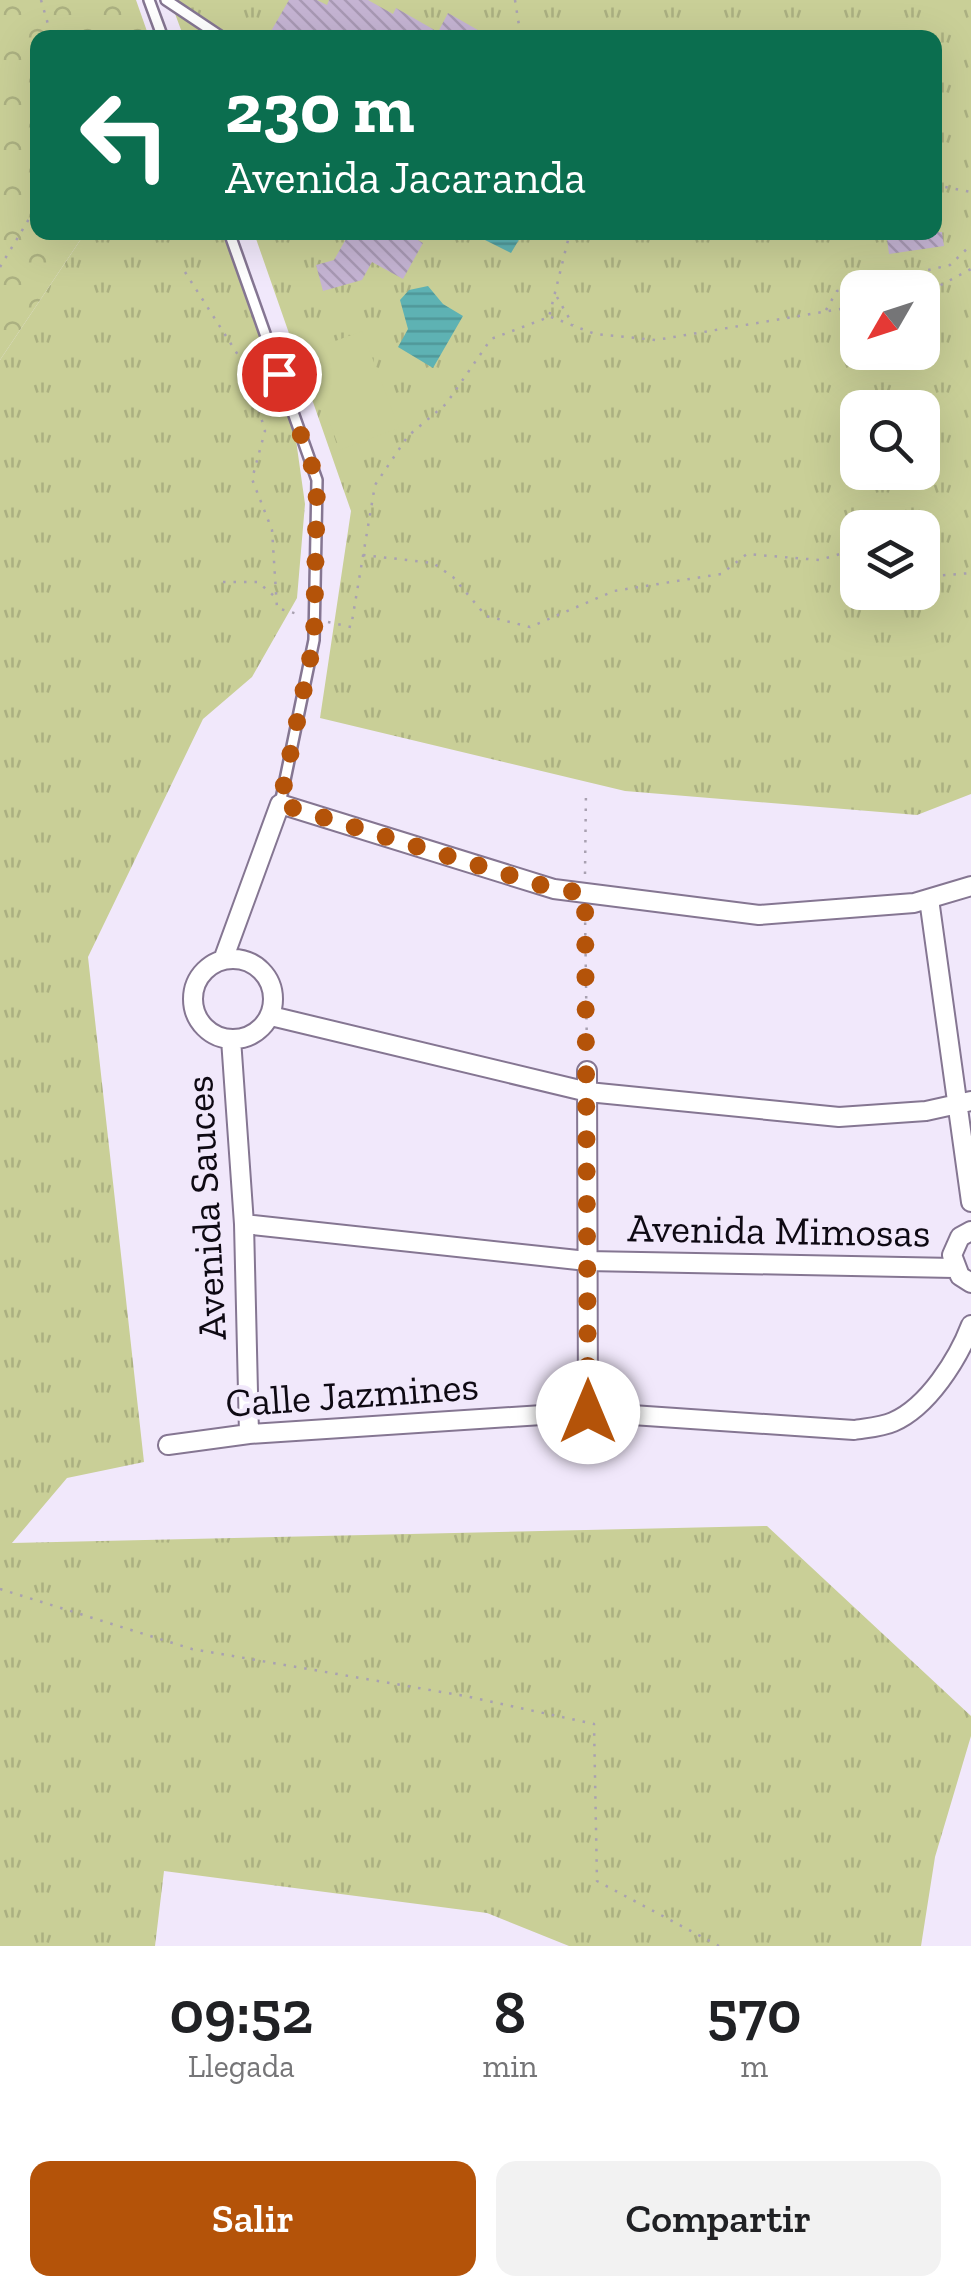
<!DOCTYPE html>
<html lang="es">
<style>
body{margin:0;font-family:"Zilla Slab",serif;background:#f2f2f2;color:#202124;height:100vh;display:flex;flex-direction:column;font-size:38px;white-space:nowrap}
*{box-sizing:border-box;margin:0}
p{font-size:32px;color:#757577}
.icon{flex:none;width:55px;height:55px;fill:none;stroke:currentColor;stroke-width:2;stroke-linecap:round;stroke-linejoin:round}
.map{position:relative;height:1946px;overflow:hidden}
.panel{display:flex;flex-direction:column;background:#fff;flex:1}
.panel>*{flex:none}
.hud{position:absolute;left:30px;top:30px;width:912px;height:210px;border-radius:20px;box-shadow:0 10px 40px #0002;background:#0b6e4f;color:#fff;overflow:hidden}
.needle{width:65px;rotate:231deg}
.buttons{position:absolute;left:840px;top:270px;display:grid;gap:20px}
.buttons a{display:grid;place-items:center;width:100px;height:100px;border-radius:20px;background:#fff;box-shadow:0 10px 40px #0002;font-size:50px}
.pin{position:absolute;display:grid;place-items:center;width:85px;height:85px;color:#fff;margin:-42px;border:5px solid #fff;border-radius:50%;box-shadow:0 2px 10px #0007}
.me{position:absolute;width:110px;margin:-55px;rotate:0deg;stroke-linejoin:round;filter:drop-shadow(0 0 8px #0008)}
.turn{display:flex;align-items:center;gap:35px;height:210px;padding:0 30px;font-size:45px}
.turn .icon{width:130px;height:130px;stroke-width:2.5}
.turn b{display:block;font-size:70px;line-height:85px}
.eta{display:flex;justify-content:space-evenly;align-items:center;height:170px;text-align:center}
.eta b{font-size:60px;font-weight:600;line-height:70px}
.button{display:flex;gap:20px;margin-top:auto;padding:20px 30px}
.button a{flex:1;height:115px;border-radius:20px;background:#b45309;color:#fff;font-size:40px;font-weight:600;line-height:115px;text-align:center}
.button a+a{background:#f2f2f2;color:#202124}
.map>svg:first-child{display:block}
</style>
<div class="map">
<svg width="971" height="1946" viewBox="0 0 971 1946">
<defs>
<pattern id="grass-tufts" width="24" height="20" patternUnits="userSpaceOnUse" patternTransform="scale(2.5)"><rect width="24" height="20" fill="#c9cf97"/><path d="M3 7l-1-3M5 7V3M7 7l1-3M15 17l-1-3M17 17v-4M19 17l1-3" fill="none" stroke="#abb081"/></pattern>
<pattern id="park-crowns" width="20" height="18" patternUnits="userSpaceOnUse" patternTransform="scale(2.5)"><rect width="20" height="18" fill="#c9cf97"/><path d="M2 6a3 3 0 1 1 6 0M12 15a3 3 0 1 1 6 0" fill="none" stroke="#abb081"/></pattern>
<pattern id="water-rules" width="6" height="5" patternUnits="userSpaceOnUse" patternTransform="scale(2.5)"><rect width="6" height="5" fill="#5eb2b3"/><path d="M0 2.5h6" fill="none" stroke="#509899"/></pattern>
<pattern id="building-back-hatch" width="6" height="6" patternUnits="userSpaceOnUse" patternTransform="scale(2.5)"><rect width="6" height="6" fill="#c5b4d3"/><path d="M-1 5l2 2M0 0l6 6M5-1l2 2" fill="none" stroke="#a899b4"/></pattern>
</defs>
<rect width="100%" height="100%" fill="#f1e8fb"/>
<path fill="url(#grass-tufts)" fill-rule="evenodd" d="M170,0H971V794L917,815L625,791L320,718L351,511L254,233L935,232V38H184ZM858,288H922V352H858ZM858,408H922V472H858ZM858,528H922V592H858Z
M85,233H225L295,433L305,504L297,598L252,677L203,719L88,957L144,1462L67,1478L12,1543L767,1526L971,1716V1736L935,1857L921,1946H569L487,1913L164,1871L155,1946H0V360Z"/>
<path fill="url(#park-crowns)" d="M0,0H136L149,37L38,38V232L85,233L0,360Z"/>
<path fill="#c9cf97" d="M362,331L399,428L340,450L303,353Z"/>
<path fill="url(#water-rules)" d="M471,233L523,232V233L511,253Z
M428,286L443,304L463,316L433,368L398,347L408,329L400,300L409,290Z"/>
<path fill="url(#building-back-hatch)" d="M289,0H317L327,5L329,0H368L393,14L396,8L438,32L448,13L492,38H267Z
M350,232H404L423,243L403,279L372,262L362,280L323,291L316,265L334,260Z
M886,232H942L944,246L889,254Z"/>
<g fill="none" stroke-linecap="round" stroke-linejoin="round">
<g stroke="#857692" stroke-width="14">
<path id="lane" d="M149,0L163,38
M166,0L223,38
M229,232L317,480L314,640L280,804"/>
</g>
<g stroke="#857692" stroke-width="22">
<path id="street" d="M929,899L971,1202
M193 999a40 40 0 1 1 80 0a40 40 0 1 1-80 0Z
M223,960L280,804L554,889L759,915L914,903L971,886
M271,1016L588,1092L839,1117L926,1111L971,1101
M231,1039L244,1224L249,1434
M587,1071L588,1412
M244,1224L587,1261L954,1268
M971,1231L960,1237L952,1255L960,1276L971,1283
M168,1445L249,1434L588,1412L854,1430C866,1428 882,1427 893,1422C928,1407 958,1359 971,1325"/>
</g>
<path stroke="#a9a1b1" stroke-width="2.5" stroke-dasharray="2.5 8" stroke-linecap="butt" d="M41,0L52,38
M515,0L521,38
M935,185L971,192
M0,267L38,204
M185,272L247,369L265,431L252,479L272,530L277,608L301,615
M922,295L971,269
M557,297L573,325
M826,310L837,291L950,265L971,245
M551,317L595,334L656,340L858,306
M363,555L433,563L453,577L486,616L530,627L614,591L721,574L747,554L819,560L858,549
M922,577L971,573
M223,582H258L274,596
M328,622L351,627L375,485L408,436L446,404L491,339L549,317L570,232
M585,874L586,790
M585,912L587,1054
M0,1589L192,1649L465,1696L594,1724L597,1881L719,1946"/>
<use href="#lane" stroke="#fff" stroke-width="9"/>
<use href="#street" stroke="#fff" stroke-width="18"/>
</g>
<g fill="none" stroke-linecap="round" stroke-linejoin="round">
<path stroke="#b45309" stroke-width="18" stroke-dasharray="0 32.4" d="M279,374L317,480L314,640L280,804L554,889L585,893L588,1412"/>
</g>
<g text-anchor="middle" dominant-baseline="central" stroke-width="9" stroke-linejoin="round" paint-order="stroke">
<g font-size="40" fill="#0e0913" stroke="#f1e8fb">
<text transform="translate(205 1208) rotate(-93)">Avenida Sauces</text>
<text transform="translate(779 1230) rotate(1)">Avenida Mimosas</text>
<text transform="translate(352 1394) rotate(-4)">Calle Jazmines</text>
</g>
</g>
</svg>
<div class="buttons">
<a><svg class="needle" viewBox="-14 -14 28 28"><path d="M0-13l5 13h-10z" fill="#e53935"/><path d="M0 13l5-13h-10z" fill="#757577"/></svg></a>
<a><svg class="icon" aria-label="search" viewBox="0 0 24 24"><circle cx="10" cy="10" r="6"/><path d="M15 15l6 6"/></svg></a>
<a><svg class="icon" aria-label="layers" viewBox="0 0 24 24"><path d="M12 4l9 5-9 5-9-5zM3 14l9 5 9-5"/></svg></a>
</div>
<div class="pin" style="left:279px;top:374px;background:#d93025"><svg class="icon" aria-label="arrive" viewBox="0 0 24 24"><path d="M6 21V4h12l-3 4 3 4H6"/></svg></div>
<svg class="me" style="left:588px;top:1412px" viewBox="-20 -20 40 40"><circle r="19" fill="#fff"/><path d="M0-13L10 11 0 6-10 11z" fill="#b45309"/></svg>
<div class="hud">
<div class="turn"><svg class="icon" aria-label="left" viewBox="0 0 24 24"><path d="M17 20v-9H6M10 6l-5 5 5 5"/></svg><div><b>230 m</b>Avenida Jacaranda</div></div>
</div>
</div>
<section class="panel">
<div class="eta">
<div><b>09:52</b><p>Llegada</p></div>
<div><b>8</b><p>min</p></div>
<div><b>570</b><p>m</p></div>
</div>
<div class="button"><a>Salir</a><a>Compartir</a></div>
</section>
